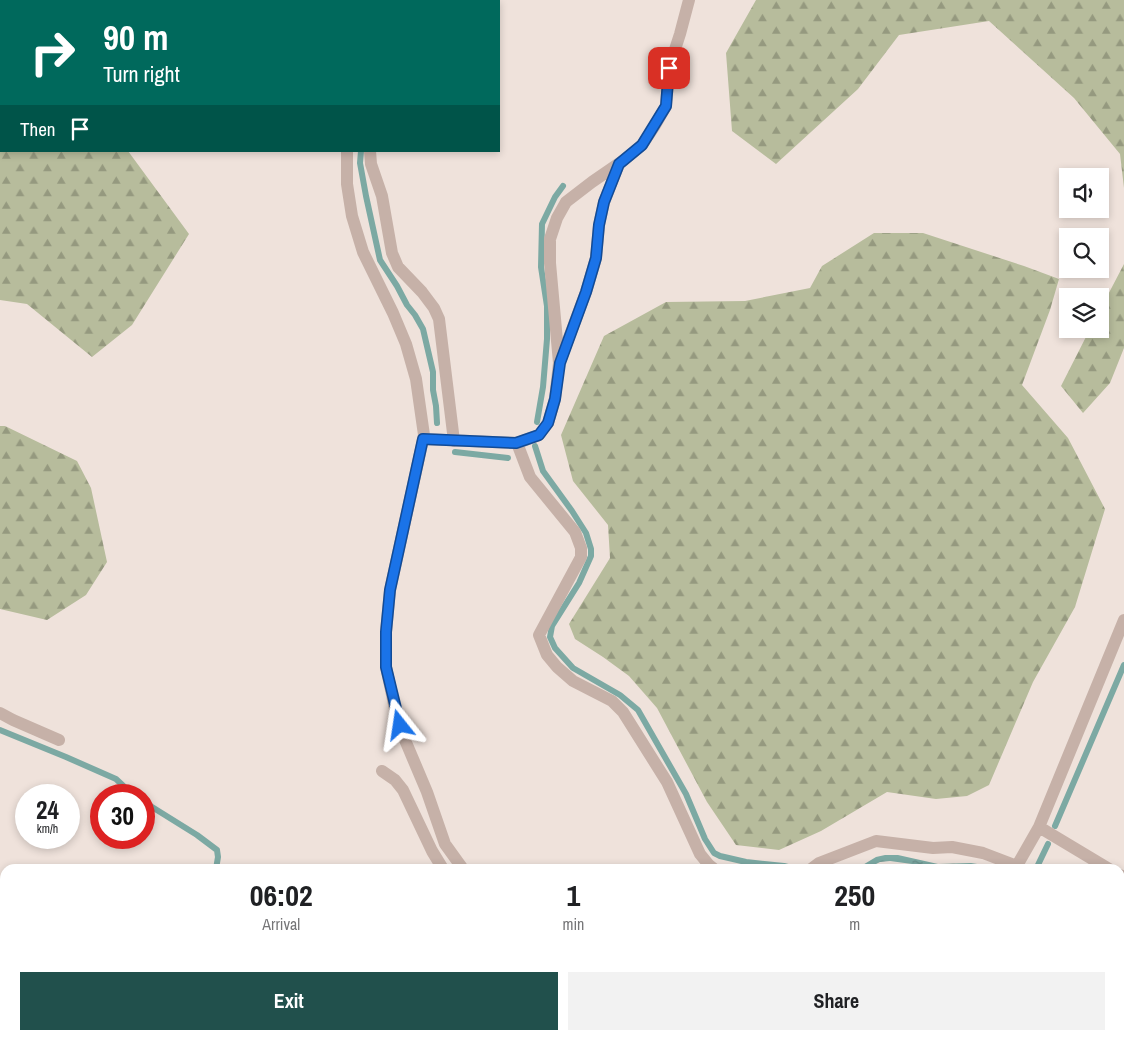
<!DOCTYPE html>
<style>
body{margin:0;font-family:"Archivo Narrow",sans-serif;background:#f2f2f2;color:#202124;height:100vh;display:flex;flex-direction:column;font-size:19px;white-space:nowrap}
*{box-sizing:border-box;margin:0}
p{font-size:16px;color:#757577}
.icon{flex:none;width:28px;height:28px;fill:none;stroke:currentColor;stroke-width:2;stroke-linecap:round;stroke-linejoin:round}
.map{position:relative;flex:1;overflow:hidden}
.details{position:absolute;left:0px;top:864px;width:1125px;height:176px;display:flex;flex-direction:column;background:#fff;border-radius:15px 15px 0 0;box-shadow:0 2px 8px #0003}
.details>*{flex:none}
.banner{position:absolute;left:0px;top:0px;width:500px;height:152px;box-shadow:0 2px 8px #0003;background:#00695c;color:#fff;overflow:hidden}
.controls{position:absolute;left:1059px;top:168px;display:grid;gap:10px}
.controls a{display:grid;place-items:center;width:50px;height:50px;border-radius:0px;background:#fff;box-shadow:0 2px 8px #0003;font-size:25px}
.speed{position:absolute;left:15px;top:784px;display:flex;gap:10px;font-size:25px;font-weight:700;text-align:center}
.speed>*{display:grid;place-content:center;width:65px;height:65px;border-radius:50%;background:#fff;box-shadow:0 2px 8px #0003;line-height:1}
.speed small{font-size:12px;font-weight:400}
.speed .limit{border:8px solid #d22;background:#fff;color:#111}
.pin{position:absolute;display:grid;place-items:center;width:42px;height:42px;color:#fff;margin:-21px;border-radius:10px;box-shadow:0 2px 8px #0006}
.me{position:absolute;width:55px;margin:-28px;rotate:345deg;stroke-linejoin:round;filter:drop-shadow(0 0 4px #0008)}
.turn{display:flex;align-items:center;gap:18px;height:105px;padding:0 20px;font-size:22px}
.turn .icon{width:65px;height:65px;stroke-width:2.5}
.turn b{display:block;font-size:35px;line-height:42px}
.then{display:flex;align-items:center;height:48px;padding:0 20px;background:#0003;gap:10px;font-size:19px}
.eta{display:flex;justify-content:space-evenly;align-items:center;height:85px;text-align:center}
.eta b{font-size:30px;font-weight:700;line-height:35px}
.primary-button{display:flex;gap:10px;margin-top:auto;padding:10px 20px}
.primary-button a{flex:1;height:58px;border-radius:0px;background:#21504c;color:#fff;font-size:20px;font-weight:700;line-height:58px;text-align:center}
.primary-button a+a{background:#f2f2f2;color:#202124}
.map>svg:first-child{display:block}
</style>
<div class="map">
<svg width="1124" height="1039" viewBox="0 0 1124 1039">
<defs>
<pattern id="forest-firs" width="22" height="20" patternUnits="userSpaceOnUse" patternTransform="scale(1.25)"><rect width="22" height="20" fill="#b7bc9c"/><path d="M5 1l3.5 6h-7zM16 11l3.5 6h-7z" fill="#95997f"/></pattern>
<pattern id="water-ripples" width="26" height="14" patternUnits="userSpaceOnUse" patternTransform="scale(1.25)"><rect width="26" height="14" fill="#7ca9a3"/><path d="M2 4q2-2 4 0t4 0M15 11q2-2 4 0t4 0" fill="none" stroke="#668a85"/></pattern>
</defs>
<rect width="100%" height="100%" fill="#efe2db"/>
<path fill="url(#forest-firs)" d="M0,0H98L100,1H1V151H128L189,234L132,325L92,357L27,304L0,300Z
M756,0H1124V188L1120,154L1074,98L989,21L899,35L858,89L776,164L732,131L726,53Z
M874,233H923L1024,266L1059,279L1050,310L1022,385L1068,438L1105,509L1075,607L1033,682L989,785L967,796L936,799L887,792L821,831L779,850L736,845L707,802L657,708L629,676L603,657L575,639L569,624L610,558L608,525L573,481L561,435L604,336L666,302L745,301L810,288L822,266Z
M1124,264V348L1110,383L1083,413L1061,386L1090,329H1100V310Z
M0,426H5L77,461L91,488L107,562L86,595L47,620L0,609Z
M648,1035H726L733,1039H645Z"/>
<path fill="url(#water-ripples)" d="M885,855H898L938,864L971,863L1002,868L930,869L912,864L890,861L880,862L866,869H856L876,857Z"/>
<g fill="none" stroke-linecap="round" stroke-linejoin="round">
<path stroke="#7ca9a3" stroke-width="6" d="M357,1V0
M361,151L360,163L366,196L380,260L397,286L407,305L415,315L423,329L433,372V390L436,406L437,423
M537,422L543,387L547,339V306L541,267L542,224L555,197L563,186
M535,446L543,471L572,511L586,533L591,549V556L579,583L552,626L550,637L555,648L573,668L620,695L638,710L686,794L705,839L714,853L720,856L746,862L784,866L795,869
M455,452L508,458
M0,730L66,757L116,779L133,795
M144,802L197,835L217,850L218,857L216,869
M1055,826L1124,665
M1036,869L1048,844
M1120,938L1124,941
M1120,978L1124,971
M195,1035V1039
M1085,1039L1087,1035"/>
<path stroke="#c6b1a8" stroke-width="12" d="M335,1V0
M347,151V184L352,216L363,252L393,313L406,344L416,379L424,435L390,590L386,632V667L395,709L405,740L427,792L445,844L463,869
M370,151L371,164L382,196L392,253L398,267L422,292L434,308L439,319L454,441
M561,359L586,292L596,258L599,225L604,202L619,164
M423,439L517,443L539,435L548,423L555,399L559,363L550,263V239L557,218L566,202L592,182L624,160L642,145L654,127L666,106L669,68L680,34L689,0
M517,443L530,477L575,532L581,548V557L539,635L547,655L557,667L573,681L612,701L623,712L667,782L700,854L709,865L714,869
M0,713L13,720L59,740
M382,771L395,780L403,790L432,851L443,869
M1039,827L1109,869
M811,869L819,863L876,841L933,848L952,847L983,853L1017,866
M1015,869L1039,827L1124,620
M1120,875L1124,877
M1120,1001L1124,994
M0,1020L5,1026
M13,1035L17,1039
M526,1039L533,1035
M1097,1039L1100,1035"/>
</g>
<g fill="none" stroke-linecap="round" stroke-linejoin="round">
<g stroke="#114b97" stroke-width="12">
<path id="route" d="M400,725L386,667V632L390,590L423,439L516,443L539,435L548,423L555,399L560,363L586,292L596,258L599,225L604,202L619,164L642,145L666,106L669,68"/>
</g>
<use href="#route" stroke="#1a73e8" stroke-width="9"/>
</g>
</svg>
<div class="controls">
<a><svg class="icon" aria-label="sound" viewBox="0 0 24 24"><path d="M4 9h4l5-4v14l-5-4H4zM17 9q2 3 0 6"/></svg></a>
<a><svg class="icon" aria-label="search" viewBox="0 0 24 24"><circle cx="10" cy="10" r="6"/><path d="M15 15l6 6"/></svg></a>
<a><svg class="icon" aria-label="layers" viewBox="0 0 24 24"><path d="M12 4l9 5-9 5-9-5zM3 14l9 5 9-5"/></svg></a>
</div>
<div class="speed"><div>24<small>km/h</small></div><div class="limit">30</div></div>
<div class="pin" style="left:669px;top:68px;background:#d93025"><svg class="icon" aria-label="arrive" viewBox="0 0 24 24"><path d="M6 21V4h12l-3 4 3 4H6"/></svg></div>
<svg class="me" style="left:400px;top:725px" viewBox="-20 -20 40 40"><path d="M0-17L14 15 0 8-14 15z" fill="#1a73e8" stroke="#fff" stroke-width="4"/></svg>
<div class="banner">
<div class="turn"><svg class="icon" aria-label="right" viewBox="0 0 24 24"><path d="M7 20v-9h11M14 6l5 5-5 5"/></svg><div><b>90 m</b>Turn right</div></div>
<div class="then">Then<svg class="icon" aria-label="arrive" viewBox="0 0 24 24"><path d="M6 21V4h12l-3 4 3 4H6"/></svg></div>
</div>
<section class="details">
<div class="eta">
<div><b>06:02</b><p>Arrival</p></div>
<div><b>1</b><p>min</p></div>
<div><b>250</b><p>m</p></div>
</div>
<div class="primary-button"><a>Exit</a><a>Share</a></div>
</section>
</div>
